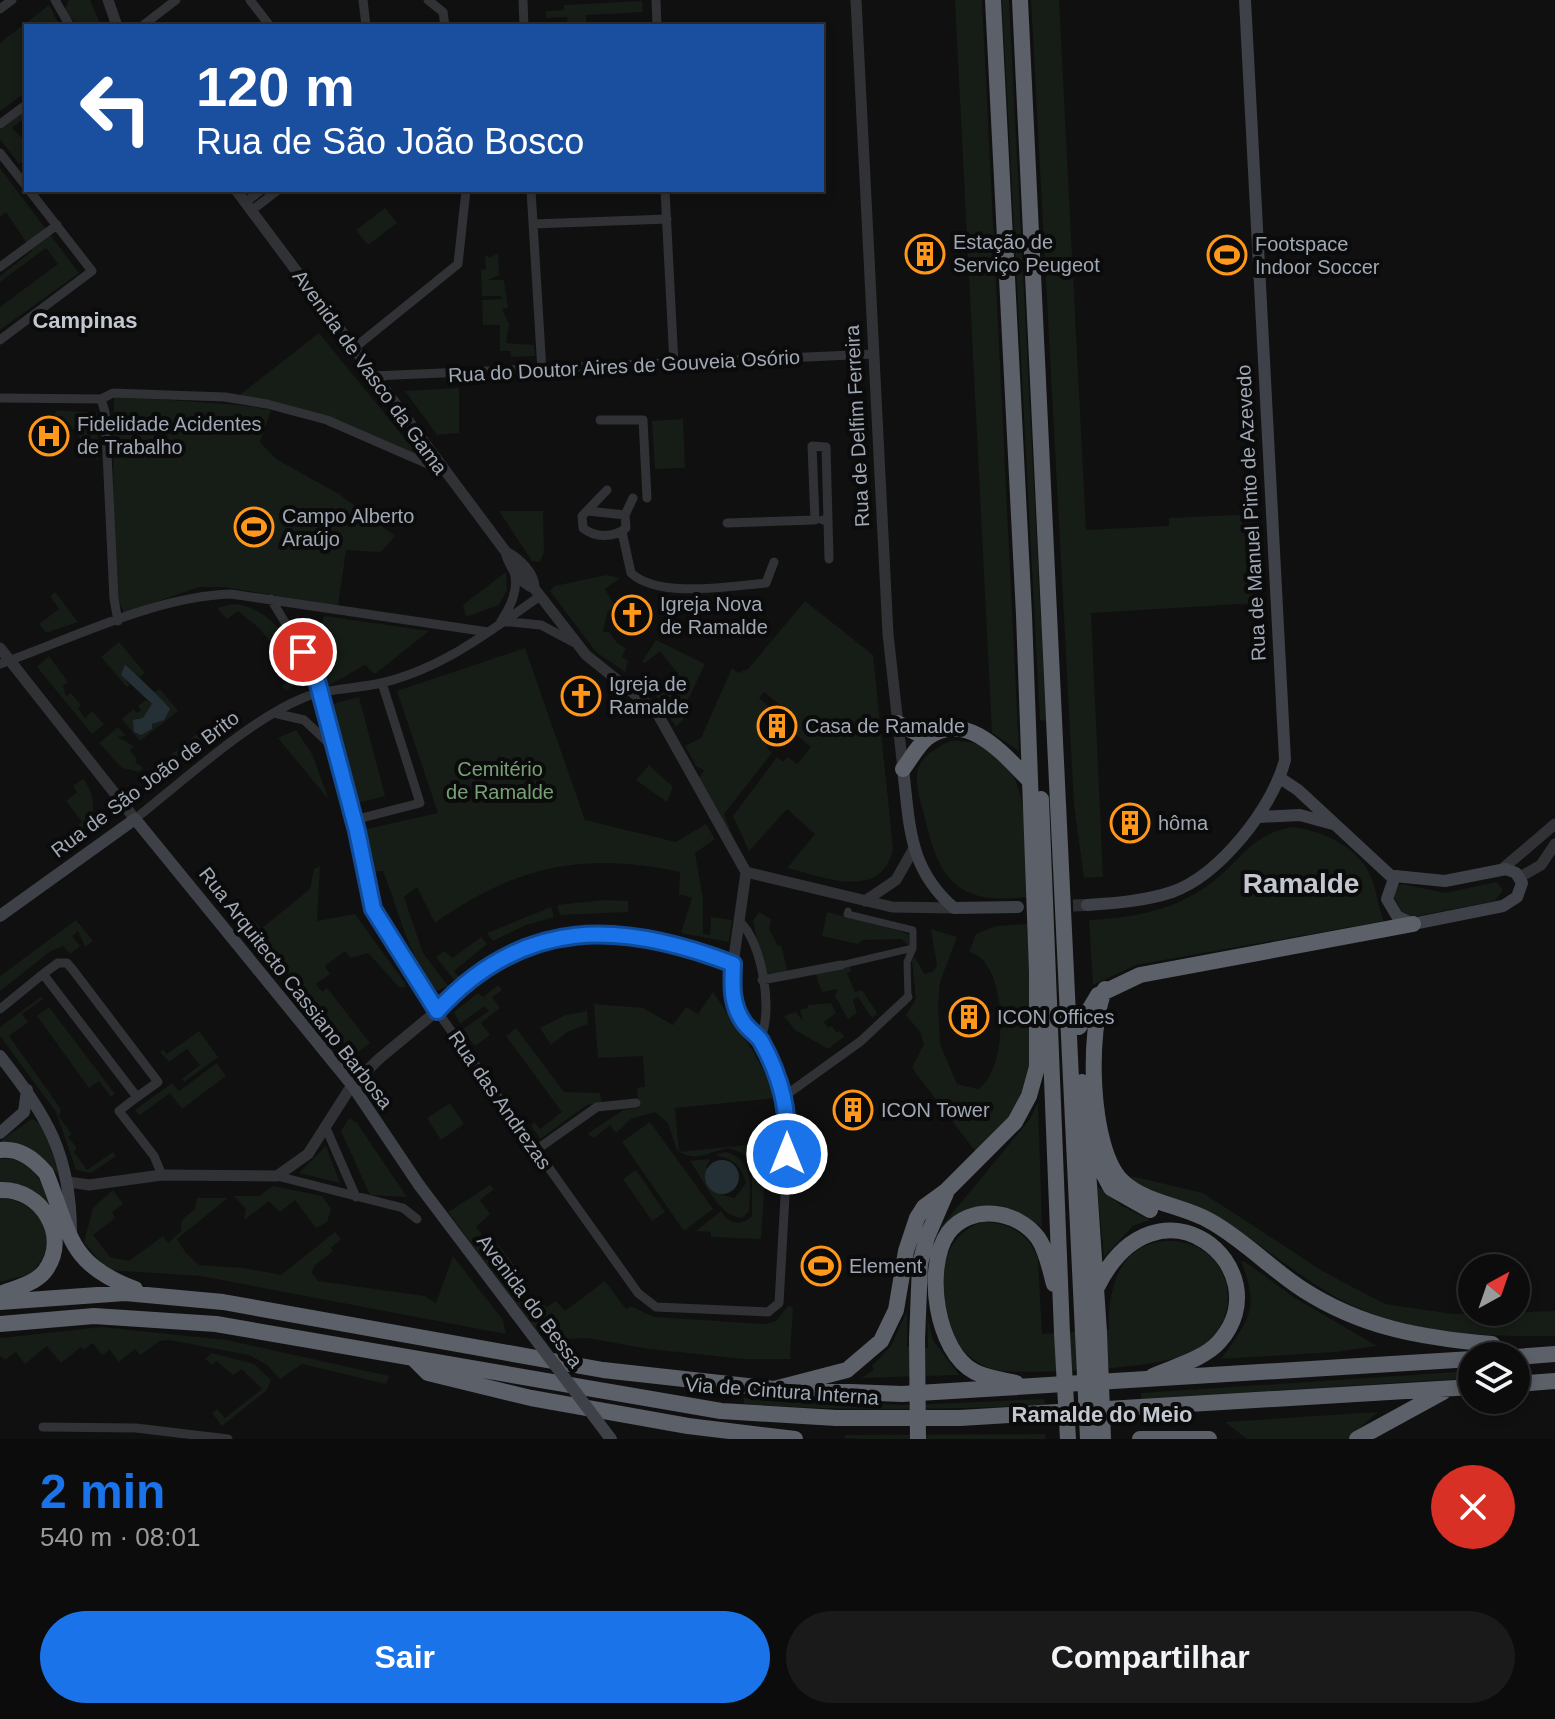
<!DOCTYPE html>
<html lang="pt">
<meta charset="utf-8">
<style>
body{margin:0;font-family:Arial,sans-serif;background:#1a1a1b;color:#f1f3f6;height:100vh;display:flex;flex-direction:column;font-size:30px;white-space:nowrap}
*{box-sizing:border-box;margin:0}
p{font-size:26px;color:#9a9b9d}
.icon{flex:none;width:44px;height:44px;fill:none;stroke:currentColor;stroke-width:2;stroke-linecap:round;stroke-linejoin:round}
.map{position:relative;height:1439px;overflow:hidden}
.side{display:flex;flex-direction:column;background:#0c0c0d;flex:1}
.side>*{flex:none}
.guide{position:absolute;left:24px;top:24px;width:800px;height:168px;border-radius:0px;box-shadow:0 4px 12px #0003,0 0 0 2px #2c2c2e;background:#1a4fa0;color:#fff;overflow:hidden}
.needle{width:52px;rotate:40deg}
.buttons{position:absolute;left:1458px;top:1254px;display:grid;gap:16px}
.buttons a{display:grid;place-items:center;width:72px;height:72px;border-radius:50%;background:#0c0c0d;box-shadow:0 4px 12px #0003,0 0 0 2px #2c2c2e;font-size:40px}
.pin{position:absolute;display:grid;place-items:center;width:68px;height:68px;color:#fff;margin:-34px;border:4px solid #fff;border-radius:50%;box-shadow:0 2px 8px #0007}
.me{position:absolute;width:88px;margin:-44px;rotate:0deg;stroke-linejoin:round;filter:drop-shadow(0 0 6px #0008)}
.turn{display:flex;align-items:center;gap:28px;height:168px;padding:0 40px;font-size:36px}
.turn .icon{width:104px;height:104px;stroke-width:2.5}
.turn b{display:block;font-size:56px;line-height:68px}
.round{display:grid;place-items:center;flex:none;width:84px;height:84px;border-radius:42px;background:#1a1a1b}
.summary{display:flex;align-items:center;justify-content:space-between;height:136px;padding:0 40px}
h1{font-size:48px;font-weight:600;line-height:60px;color:#1a73e8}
.action{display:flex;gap:16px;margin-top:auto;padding:16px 40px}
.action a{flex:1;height:92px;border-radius:48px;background:#1a73e8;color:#fff;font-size:32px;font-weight:600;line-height:92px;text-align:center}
.action a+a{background:#1a1a1b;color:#f1f3f6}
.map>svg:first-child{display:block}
</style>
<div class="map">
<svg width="1555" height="1439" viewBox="0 0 1555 1439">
<rect width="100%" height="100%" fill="#101011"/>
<path fill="#161c16" d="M69,0H90L101,26C84,26 75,24 64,11Z
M955,0H982L1019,751L992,733Z
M1002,0H1009L1046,721L1040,720Z
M1031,0H1059L1086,530L1169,526V518L1255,514L1261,596H1257V603L1091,613L1103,877L1084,878L1074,805Z
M642,1L643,12L586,15V22H580V26H568L567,17L546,18V11L564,10V5Z
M49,5L60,26H26V92L0,111V43Z
M26,110V117L12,128L26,142V159L19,164L0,139V130Z
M0,168L79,273L0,330V307L58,264L46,248L0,282V276L32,251L6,212L0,217Z
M385,208L397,223L368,245L356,230Z
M498,253L499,275L488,280H504L508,308L502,309L509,324L506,343L534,345L535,356L511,357L510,351H500V325H483L482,300L502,299L501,296H482L481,270L486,269L485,254L490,258Z
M319,333L419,456L341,421L237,397Z
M459,388V433L437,435L405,391Z
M114,396L240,405L271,410L260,442L276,459L339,494L395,536L381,552L346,550L338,606L224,587H199L124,613L118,599L113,499Z
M57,410L97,413L98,461L63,416H54Z
M683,419L685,468L655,469L652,421Z
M499,511H543L544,552L540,562L532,561Z
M506,572L507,590L499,605L466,617L463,605Z
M607,575L620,578L605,589L614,605L607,613L603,632H609L617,643L626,648L622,657L628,661L625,672L596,652L550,591L554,586Z
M55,592L78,622L46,633L39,624L59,609L50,596Z
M805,601L873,655L893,848C883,902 823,877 787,868L815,834L787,809L749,851L733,816L777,757L783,762L788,757L797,764L811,747L783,724L785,718L780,714L784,708L764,692L759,698L774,711L775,718L761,735L770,742L766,747L772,753L724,814L736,845L699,778L704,770L696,766L685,746L701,738L732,668L738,673L748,669Z
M232,604C270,605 294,645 307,677L286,691L282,686L294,675L291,667L259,628L238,611L227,619L217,608Z
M324,616L429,631L375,674L365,665L328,686L322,675L332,667L314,647L308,632L320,628Z
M656,640L705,664L685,706L692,710L676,727L656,695L679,675L660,651L645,663L642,662Z
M119,642L145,673L139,677L137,673L126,681L130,684L127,687L101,657Z
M525,648L585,820L676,842L706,824L715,839L695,853L703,899V934L710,935L711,917L732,920L729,942L681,933L692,898L679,894L680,872C583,851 515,866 435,923L417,887L404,897L423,953L448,986L437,991C407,955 400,913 383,871L370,872L362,830L438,813L397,691Z
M49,656L68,682L63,686L66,696L71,693L81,705L78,708L85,718L92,711L104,724L92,734L37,667Z
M160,689L178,711L140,741L122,719L134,709L137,713L141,710L138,706L146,700L152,704V709L143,718L137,719L152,724L164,719L152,694Z
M359,697L385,796L358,803L333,704Z
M118,727L126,736L117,737L134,746L130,751L137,759L135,762L143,768L139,772L122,768L99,743Z
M296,730L312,754L329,800L278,738Z
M197,734L204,743H209L169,775L160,764Z
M950,741C1037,737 1025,838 1026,897C958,906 938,879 925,818C921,803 914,784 918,769C923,754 937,748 950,741Z
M649,765L673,787L667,802L636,780Z
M83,779C96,794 98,821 81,836L75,828L82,822L66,801L77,792L73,786Z
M1291,827C1318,829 1357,846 1369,873C1377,888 1377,905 1384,921L1136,965L1093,985L1089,920C1135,918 1180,909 1216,879C1246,854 1251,836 1291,827Z
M320,866L317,921L355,914L405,983V987H399L368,953L351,958L345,951L325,966L330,974L316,984L322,992L327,988L370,1043L354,1055L244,920L250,916L261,929L310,889L314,869Z
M1496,882L1503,890L1495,901L1412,917L1402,912L1394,897L1397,886L1403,884L1445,893Z
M604,900L628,901V912L560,915L557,905Z
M551,907L554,917L526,925L493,941L487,933Z
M759,912L771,919L769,929L778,946L781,945L788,973L764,974L753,921Z
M827,912L900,931L909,935V946L902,939L863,940L858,944L822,936Z
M76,920L93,941L85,947L78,931L72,936L80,946L70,954L63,946L51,951L0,991V976Z
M1027,924C1029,977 1045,1072 1011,1117C1002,1130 987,1141 975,1151L912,1068L924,1044L920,1032L906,1015L916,999L912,960L915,957L924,974L932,972L937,966L931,929L957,937L940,982L938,1003L940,1044L957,1084L978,1089C1010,1069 1009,961 969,952L976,934L996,926Z
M481,937L487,944L454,971L459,977L454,980L436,957L444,951L453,958Z
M850,966L851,971L847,973L855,992L862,990L877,1013L872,1018L858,997L853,1000L857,1013L848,1019L835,996L838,989L822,992L815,973Z
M498,985L502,990L492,997L500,1008L481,1023L490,1035L475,1046L462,1030L489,1011L484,1006L460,1024L454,1012L478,993L483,997Z
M713,992L753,1051L778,1098L675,1108L679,1152L767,1143L761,1239L711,1237V1232L696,1231L721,1211C728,1224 742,1227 752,1216V1165L744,1154L729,1148C708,1151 697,1164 677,1150L668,1123L655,1112L631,1119L616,1133L610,1125L594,1138L587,1134L623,1110L639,1108L637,1088L645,1087L643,1056L598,1058L594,1004L643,1008L673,1025L686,1007L698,1014Z
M41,997L43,999L22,1014L28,1022L9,1036L61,1109L59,1117L72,1134L68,1137L77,1148L74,1152L87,1170L113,1152L116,1156L91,1173L76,1170L56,1112L0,1036V1027Z
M831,1003L836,1013L824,1022L828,1028L832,1026L836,1032L840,1031L844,1037L828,1049L795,1030L784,1016L796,1012L803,1021L800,1010L808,1008L807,1005Z
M49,1007L115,1094L111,1097L99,1081L89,1088L37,1016Z
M587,1011L588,1024L567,1032L551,1045L540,1028L566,1015Z
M516,1028L564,1092L600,1093L602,1103L587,1105L540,1139L531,1125L534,1122L540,1129L562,1112L506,1036Z
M199,1031L218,1057L184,1082L182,1079L200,1065L187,1049L169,1062L160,1052L163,1050L167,1054Z
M217,1063L226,1076L182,1109L170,1093L140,1115L135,1110L172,1083L179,1091Z
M450,1103L464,1124L441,1140L427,1118Z
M1038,1103L1042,1227L1022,1214L998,1205L940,1228L1030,1119Z
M349,1118L357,1123L407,1197L370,1195L341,1131Z
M32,1119L43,1125L60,1177C42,1154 30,1149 0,1147V1141Z
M650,1122L713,1209L684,1231L622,1142Z
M326,1146L340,1183L299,1173Z
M726,1152C755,1160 750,1186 749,1211L742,1218C717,1216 703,1178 690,1161L710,1159L706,1167L722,1195L735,1198L746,1183C740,1163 731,1158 714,1155Z
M0,1159C33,1155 43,1184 52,1209L30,1189L0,1183Z
M636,1170L665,1212L652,1221L623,1179Z
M1131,1176L1203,1193L1324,1272L1385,1304L1453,1314L1555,1311V1336C1480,1337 1402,1334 1334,1296C1292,1272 1254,1238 1212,1214C1193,1203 1138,1194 1131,1176Z
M490,1185L494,1189L480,1200L490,1214L476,1227L490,1246L498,1244L526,1281L521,1287L535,1306L543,1304L547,1307L556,1301L565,1311L605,1281L626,1309L631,1306L654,1317L766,1324L776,1321L788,1306L793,1307L790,1359H743L649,1349L587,1338L552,1340L543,1329L539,1333L448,1212Z
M273,1186L322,1196L331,1209L327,1222L316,1228L295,1200L280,1212L269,1201L244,1220L246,1209L234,1196H259Z
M1097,1186L1122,1206L1150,1220L1133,1226L1104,1257Z
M113,1190L123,1204L112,1212L115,1218L93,1235L110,1257L129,1261L163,1236L168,1243L181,1231L182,1220L195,1209L197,1198H228L177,1239L186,1253L199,1265L244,1268L281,1275L335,1232L341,1239L331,1248L333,1251L314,1266L312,1273L318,1281L425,1296L436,1303L453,1256L503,1320L506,1334L200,1276L107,1270L84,1242L93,1208Z
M0,1197C50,1205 64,1247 24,1280L22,1276L0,1282Z
M982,1222C1010,1223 1027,1232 1038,1258L1042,1334L1109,1330C1108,1309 1111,1284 1122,1266C1143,1231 1199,1234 1219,1267C1239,1299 1223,1338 1191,1353C1155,1369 1045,1374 1004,1371C935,1366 916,1244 982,1222Z
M1244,1261L1295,1298L1377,1346L1336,1352L1221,1359C1247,1322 1261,1309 1241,1262Z
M907,1311V1347L928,1348L927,1316L933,1340L959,1375L861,1378L874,1370L872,1366L891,1346Z
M102,1327L227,1340L389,1376L386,1384L302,1364L280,1379L266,1364L249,1355L169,1340L160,1341L140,1355L135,1349L119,1362L110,1350L102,1355L93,1343L84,1350L81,1347L61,1363L47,1346L25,1364L16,1352L5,1360L0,1356V1338Z
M211,1353L254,1364L271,1380L267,1390L222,1426L212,1413L217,1409L225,1418L262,1389L242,1369L233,1375L217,1361L212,1365L206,1359L201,1363Z
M1472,1371V1378L1141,1399V1393Z
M744,1398L907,1405L1044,1399L1045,1405C944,1410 845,1411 744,1404Z
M1378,1412L1348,1439H1247L1225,1422Z
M1045,1434L1046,1439H861L845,1438V1435Z"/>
<path fill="#253036" d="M125,665C129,667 168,705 170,709L164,720L152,724V729L141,735L134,732L133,720L143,718L152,704L121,675Z
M705 1177a17 17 0 1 1 34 0a17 17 0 1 1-34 0Z"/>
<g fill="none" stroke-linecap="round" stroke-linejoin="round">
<path stroke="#2d2e32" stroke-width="12" stroke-dasharray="12 6" stroke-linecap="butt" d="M1055,906L1087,905"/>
<path stroke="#303236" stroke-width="7" d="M848,911L847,914L913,930V948L907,962L908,997
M841,965L913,948"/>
<path stroke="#303236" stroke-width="9" d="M55,0L70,26
M250,0L270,26
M363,0L366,26
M428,0L443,12L445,26
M523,0L524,26
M656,0L657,26
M0,9L12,0
M142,26L176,0
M0,124L26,105
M0,153L26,186
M531,190L542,371
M665,190L674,364
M245,203L261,190
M251,211L278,190
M533,224L667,219
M0,267L57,225
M0,340L92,271L29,190
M353,349L458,264L466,190
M373,376L874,354
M0,398L101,399L113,393L225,397L267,404L327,420L444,471
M101,399L105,412L114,599L118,621
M600,420H643L647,498
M588,511L625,515L626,528C614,538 595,538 583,528L582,516L607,490
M625,515L633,498
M823,520H828L829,559
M727,523L815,520L812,446L826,447L828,520
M622,532L631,573C659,599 730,586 766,583L774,562
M271,599L315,673L357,831L373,909L437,1011L638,1293L656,1307L768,1312L779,1303L789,1125L786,1095L775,1079L760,1039L743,1022L737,1009L732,994L733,964
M503,618C512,604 519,588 514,572
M501,621L541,625L573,642
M0,664C71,639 156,596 231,594L488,632
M278,714L304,720L334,748
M135,819C182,782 249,720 303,698C327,688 356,689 381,683C441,669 491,631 540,596
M354,820L420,803L382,683
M740,922C762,942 774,1012 760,1039
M58,963H67L73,970L158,1082L137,1097L43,974Z
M762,980L841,965
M0,1009L43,974
M786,1095L861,1041L908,997
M137,1097L119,1111L154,1156L162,1175
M326,1128L356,1197
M536,1150L597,1107L636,1103
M277,1176L403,1208L417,1219
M43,1427L136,1428L228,1439"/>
<path stroke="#303236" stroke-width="11" d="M108,0L117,26
M856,0L888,634L903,769
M236,190L506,552C519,559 534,573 534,588
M506,552C510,566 520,583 534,588L586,655L656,711L746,872
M0,648L135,819
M1501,870L1555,824
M746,872L892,907L954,908
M1520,877L1541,865L1555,844
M865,901L896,880L913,850
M69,1182L89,1185L162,1175L277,1176L308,1154L352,1085L380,1058L491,966L545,939L606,932L637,936L672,942L733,964L746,872"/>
<path stroke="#3e4147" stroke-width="12" d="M903,769C910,826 908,868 954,908L1018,907
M1280,778L1298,790L1393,878
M1259,817L1300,815L1333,824
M1506,869L1516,873L1522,883L1517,897L1503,906L1413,924L1397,916L1387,899L1395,876L1445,881Z
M1087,905C1116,903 1145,901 1172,892C1220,875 1273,807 1285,760L1245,0
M0,916L135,819L352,1085L419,1185
M0,1056C47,1115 71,1156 71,1233
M0,1133L24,1112L27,1090"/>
<path stroke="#5c6068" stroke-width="16" d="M1020,0L1083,1333
M897,723L927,738
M903,769C910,760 918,745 927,738C967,708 1005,756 1029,780
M1041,799L1062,1333
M1105,989C1087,1029 1089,1149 1122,1181C1146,1204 1182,1205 1210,1221C1243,1239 1271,1269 1302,1289C1362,1328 1423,1338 1492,1344L1503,1356
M1079,1027L1098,995L1140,975L1413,924
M1082,1082L1099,1332
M1090,1149L1111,1188L1150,1210
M0,1150C19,1148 33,1158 46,1173C71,1234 67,1264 135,1289
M0,1190C41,1188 71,1236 45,1271C35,1284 15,1288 0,1294
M1096,1289C1157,1163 1284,1269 1219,1342C1204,1359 1173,1367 1153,1376
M0,1302L125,1293L223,1302L603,1370L774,1389L902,1394L1472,1359
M0,1324L94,1316L216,1324L721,1411L836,1418H960L1472,1387
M917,1340L920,1264L927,1237L946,1193
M1516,1357L1555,1354
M414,1359L428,1373L531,1398L688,1426L795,1439
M1016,1383C1003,1380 987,1378 975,1372C936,1352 924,1268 948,1233C970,1203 1018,1210 1038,1238C1047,1251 1050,1270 1054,1284
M1516,1384L1555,1381
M774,1389L847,1370L881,1341L896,1310L906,1251L917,1218L924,1207L946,1191L1015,1122L1029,1096L1037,1067V972L1024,615L993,0
M1140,1439H1209
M1357,1439L1443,1392"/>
<path stroke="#3e4147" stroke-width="12" d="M419,1185L611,1439"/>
<path stroke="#5c6068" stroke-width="16" d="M1099,1332L1103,1439
M1062,1333L1068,1439
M1083,1333L1088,1439
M917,1340L918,1439"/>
</g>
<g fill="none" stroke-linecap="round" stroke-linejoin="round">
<g stroke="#114b97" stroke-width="20">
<path id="route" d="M303,652L315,673L357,831L373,909L437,1011C524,916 621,921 733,964C732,986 731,1005 744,1023C749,1030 757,1035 761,1041C782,1079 789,1111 787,1154"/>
</g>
<use href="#route" stroke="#1a73e8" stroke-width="14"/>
</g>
<defs>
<g id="building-ring" transform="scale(2)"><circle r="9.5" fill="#0b0b0c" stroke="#ff971a" stroke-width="1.5"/><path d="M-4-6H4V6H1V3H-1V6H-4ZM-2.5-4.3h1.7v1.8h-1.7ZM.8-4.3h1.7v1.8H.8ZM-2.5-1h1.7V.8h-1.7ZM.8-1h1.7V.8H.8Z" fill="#ff971a"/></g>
<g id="stadium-ring" transform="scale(2)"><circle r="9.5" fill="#0b0b0c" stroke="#ff971a" stroke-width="1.5"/><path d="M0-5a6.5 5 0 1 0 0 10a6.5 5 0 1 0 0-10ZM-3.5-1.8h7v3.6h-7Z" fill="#ff971a"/></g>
<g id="hospital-ring" transform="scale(2)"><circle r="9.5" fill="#0b0b0c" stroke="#ff971a" stroke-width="1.5"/><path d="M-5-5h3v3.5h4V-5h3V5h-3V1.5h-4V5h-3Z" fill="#ff971a"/></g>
<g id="church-ring" transform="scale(2)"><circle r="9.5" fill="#0b0b0c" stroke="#ff971a" stroke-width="1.5"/><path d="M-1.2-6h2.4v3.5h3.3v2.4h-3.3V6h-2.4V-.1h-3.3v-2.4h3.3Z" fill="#ff971a"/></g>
</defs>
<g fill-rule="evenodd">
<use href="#building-ring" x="925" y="254"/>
<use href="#stadium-ring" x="1227" y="255"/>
<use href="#hospital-ring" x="49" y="436"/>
<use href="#stadium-ring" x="254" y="527"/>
<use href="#church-ring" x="632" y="615"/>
<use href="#church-ring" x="581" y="696"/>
<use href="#building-ring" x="777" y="726"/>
<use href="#building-ring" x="1130" y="823"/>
<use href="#building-ring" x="969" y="1017"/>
<use href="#building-ring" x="853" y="1110"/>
<use href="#stadium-ring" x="821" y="1266"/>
</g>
<g text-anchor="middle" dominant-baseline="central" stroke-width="8" stroke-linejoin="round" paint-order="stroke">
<g font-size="20" fill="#9fa8b4" stroke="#0b0b0c" text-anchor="start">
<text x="953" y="242">Estação de<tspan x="953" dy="23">Serviço Peugeot</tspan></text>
<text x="1255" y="244">Footspace<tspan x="1255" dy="23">Indoor Soccer</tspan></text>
<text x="77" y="424">Fidelidade Acidentes<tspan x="77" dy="23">de Trabalho</tspan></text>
<text x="282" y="516">Campo Alberto<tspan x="282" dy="23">Araújo</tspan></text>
<text x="660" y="604">Igreja Nova<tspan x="660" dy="23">de Ramalde</tspan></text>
<text x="609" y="684">Igreja de<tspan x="609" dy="23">Ramalde</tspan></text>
<text x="805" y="726">Casa de Ramalde</text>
<text x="1158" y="823">hôma</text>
<text x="997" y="1017">ICON Offices</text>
<text x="881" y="1110">ICON Tower</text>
<text x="849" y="1266">Element</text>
</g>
<g font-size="20" fill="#9fa8b4" stroke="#0b0b0c">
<text transform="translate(624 366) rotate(-3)">Rua do Doutor Aires de Gouveia Osório</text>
<text transform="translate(370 372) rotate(54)">Avenida de Vasco da Gama</text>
<text transform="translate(857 426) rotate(-93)">Rua de Delfim Ferreira</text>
<text transform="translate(1251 513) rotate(-93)">Rua de Manuel Pinto de Azevedo</text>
<text transform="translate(145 784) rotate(-37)">Rua de São João de Brito</text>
<text transform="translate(296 988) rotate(52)">Rua Arquitecto Cassiano Barbosa</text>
<text transform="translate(500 1100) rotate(55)">Rua das Andrezas</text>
<text transform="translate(530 1301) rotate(53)">Avenida do Bessa</text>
<text transform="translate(782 1391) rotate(4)">Via de Cintura Interna</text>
</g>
<g font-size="20" fill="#77a174" stroke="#0b0b0c">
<text x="500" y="769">Cemitério<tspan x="500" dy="23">de Ramalde</tspan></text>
</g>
<g font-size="22" font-weight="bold" fill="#c1c6cf" stroke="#0b0b0c">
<text x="85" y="320">Campinas</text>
<text x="1102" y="1414">Ramalde do Meio</text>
</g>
<g font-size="28" font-weight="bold" fill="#c1c6cf" stroke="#0b0b0c">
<text x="1301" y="883">Ramalde</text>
</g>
</g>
</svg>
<div class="buttons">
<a><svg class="needle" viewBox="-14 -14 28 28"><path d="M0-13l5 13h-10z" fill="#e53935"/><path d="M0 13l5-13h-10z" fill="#9a9b9d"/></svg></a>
<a><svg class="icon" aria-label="layers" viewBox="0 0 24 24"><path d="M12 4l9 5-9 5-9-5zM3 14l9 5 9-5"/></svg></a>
</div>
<div class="pin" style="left:303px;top:652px;background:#d93025"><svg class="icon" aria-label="arrive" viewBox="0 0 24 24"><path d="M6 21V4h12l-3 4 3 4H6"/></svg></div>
<svg class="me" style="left:787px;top:1154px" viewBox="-20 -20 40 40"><circle r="17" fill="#1a73e8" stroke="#fff" stroke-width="3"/><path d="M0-11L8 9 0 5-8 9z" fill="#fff"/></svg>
<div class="guide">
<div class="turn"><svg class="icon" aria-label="left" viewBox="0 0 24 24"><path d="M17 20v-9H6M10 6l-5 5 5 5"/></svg><div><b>120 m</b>Rua de São João Bosco</div></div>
</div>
</div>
<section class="side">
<div class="summary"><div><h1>2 min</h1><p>540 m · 08:01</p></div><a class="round" style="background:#d93025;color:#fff"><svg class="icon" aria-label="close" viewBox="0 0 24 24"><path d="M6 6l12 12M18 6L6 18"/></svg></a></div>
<div class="action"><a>Sair</a><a>Compartilhar</a></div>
</section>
